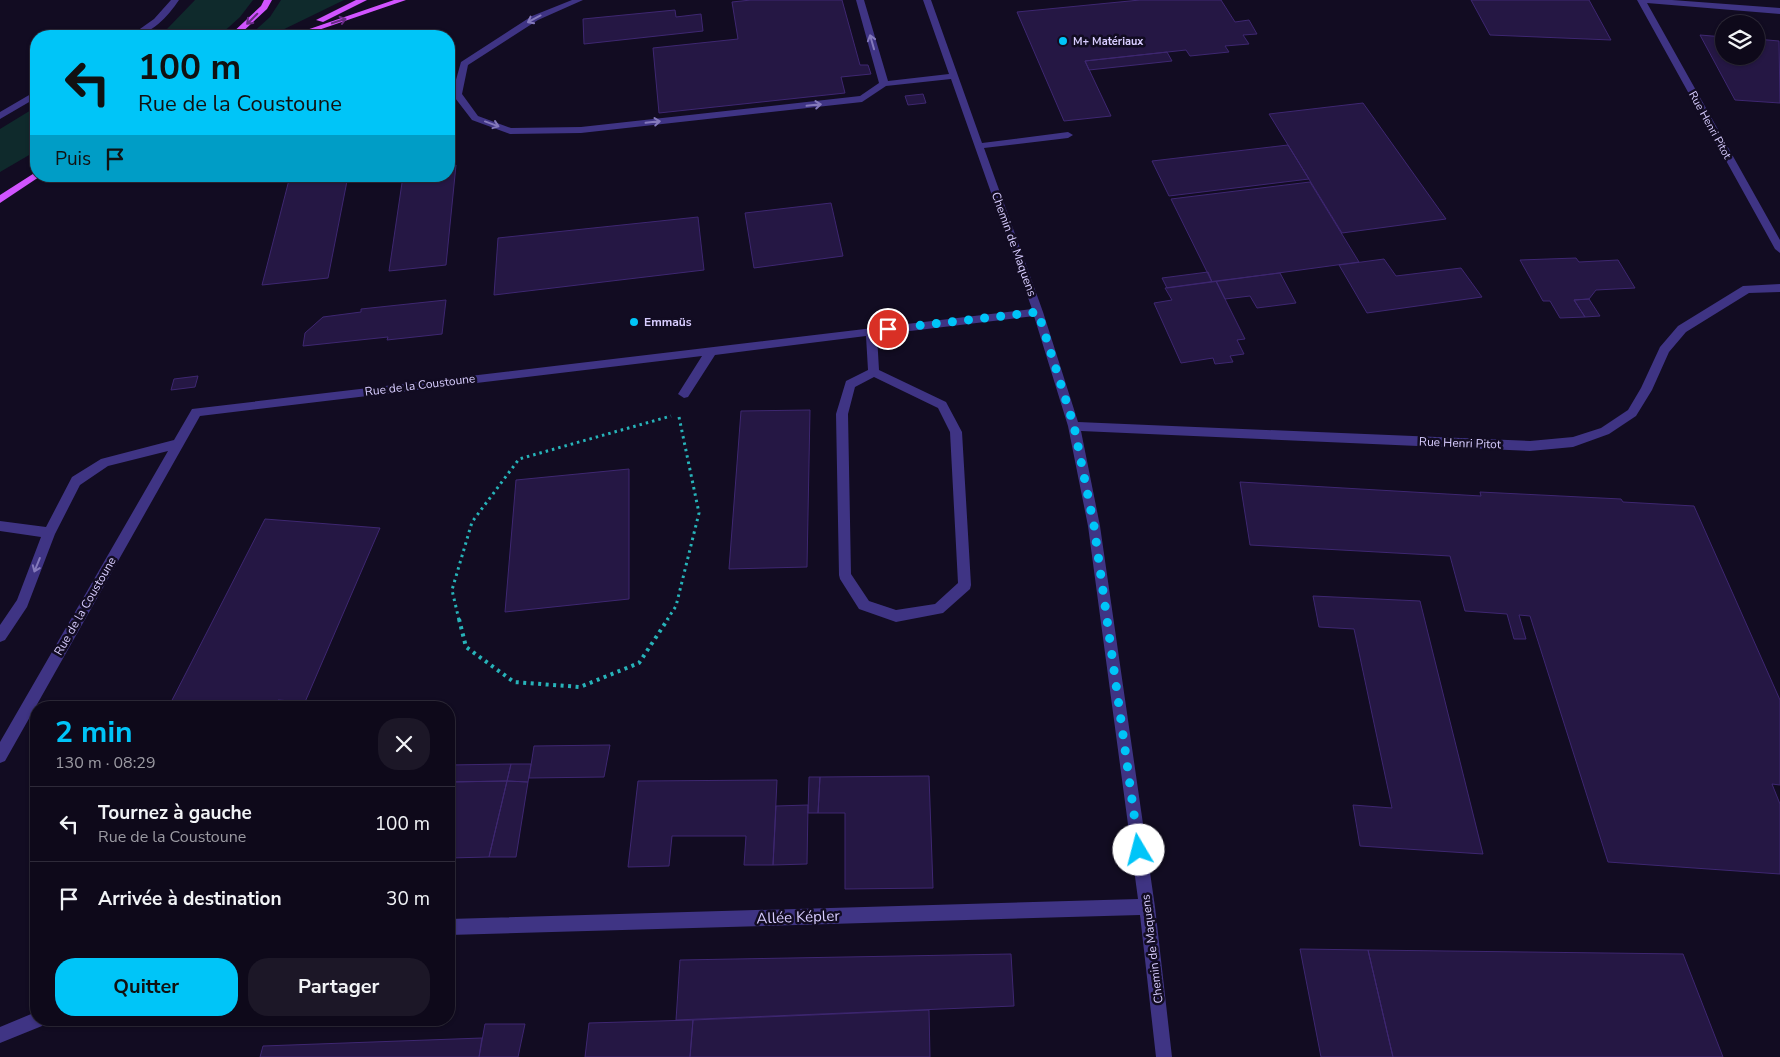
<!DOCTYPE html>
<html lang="fr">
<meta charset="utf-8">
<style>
body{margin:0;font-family:"Nunito Sans",sans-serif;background:#1c1727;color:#f1f3f6;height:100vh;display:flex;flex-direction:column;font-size:19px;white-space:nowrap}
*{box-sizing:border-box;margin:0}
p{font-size:16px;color:#9b9aa2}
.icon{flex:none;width:28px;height:28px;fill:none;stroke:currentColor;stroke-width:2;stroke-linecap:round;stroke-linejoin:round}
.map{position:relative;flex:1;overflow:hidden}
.side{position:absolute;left:30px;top:701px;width:425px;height:325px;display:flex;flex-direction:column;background:#0e091a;border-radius:20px;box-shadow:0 1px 4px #0004,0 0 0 1px #2e2a39}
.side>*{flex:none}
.guide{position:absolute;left:30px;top:30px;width:425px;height:152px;border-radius:20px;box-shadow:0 1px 4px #0004,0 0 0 1px #2e2a39;background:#00c5f8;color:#111;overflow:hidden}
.tools{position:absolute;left:1715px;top:15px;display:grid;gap:10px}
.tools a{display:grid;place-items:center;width:50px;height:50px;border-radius:50%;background:#0e091a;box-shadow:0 1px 4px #0004,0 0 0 1px #2e2a39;font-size:25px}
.pin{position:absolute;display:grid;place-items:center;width:42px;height:42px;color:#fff;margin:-21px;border:2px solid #fff;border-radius:50%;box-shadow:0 1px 5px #0007}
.me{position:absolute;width:55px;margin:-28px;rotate:352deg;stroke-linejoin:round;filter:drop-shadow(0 0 4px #0008)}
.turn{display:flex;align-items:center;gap:18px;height:105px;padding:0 25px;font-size:22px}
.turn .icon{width:65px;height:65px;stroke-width:2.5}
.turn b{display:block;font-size:35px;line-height:42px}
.then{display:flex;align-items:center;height:48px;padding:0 25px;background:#0003;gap:10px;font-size:19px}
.round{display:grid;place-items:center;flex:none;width:52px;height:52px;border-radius:20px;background:#1c1727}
.headline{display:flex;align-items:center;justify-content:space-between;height:85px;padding:0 25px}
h1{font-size:30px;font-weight:700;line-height:38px;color:#00c5f8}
.cta{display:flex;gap:10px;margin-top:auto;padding:10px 25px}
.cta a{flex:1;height:58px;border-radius:20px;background:#00c5f8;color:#111;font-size:20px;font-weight:700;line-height:58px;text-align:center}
.cta a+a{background:#1c1727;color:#f1f3f6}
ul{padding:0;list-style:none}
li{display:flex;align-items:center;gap:15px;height:75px;padding:0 25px;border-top:1px solid #2e2a39}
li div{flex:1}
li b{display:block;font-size:19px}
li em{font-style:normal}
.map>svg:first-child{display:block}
</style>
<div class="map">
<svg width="1780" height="1057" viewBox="0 0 1780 1057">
<rect width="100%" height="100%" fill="#120c22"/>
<path fill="#0f2a2c" d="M195,0H253L240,17L219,36H155L167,29Z
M281,0H344L270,36H249L270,17Z
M36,107V151L0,172V129Z"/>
<path fill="#251744" stroke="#3e2771" d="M751,0H842L860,65H868L871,74L841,77L845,93L659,113L653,48L738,39L732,2Z
M1140,0H1221L1235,22L1249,20L1257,34L1243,35L1249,44L1225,46L1229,52L1190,56L1186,50L1085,61L1111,116L1064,121L1017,12Z
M1471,0H1589L1611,40L1490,35Z
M675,10L676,17L701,14L703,31L584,44L583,19Z
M1700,35L1724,37V56H1756V39L1779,41L1780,103L1735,100Z
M1167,52L1172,61L1089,70L1085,61Z
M923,94L926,103L908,105L905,96Z
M1363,103L1446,219L1342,233L1269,114Z
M1288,145L1309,179L1169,196L1152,161Z
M456,165L446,265L389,271L403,176H449V166Z
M290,176H348L328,278L262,285Z
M1310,182L1359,262L1212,282L1171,199Z
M831,203L843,256L754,268L745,213Z
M698,217L704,270L494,295L498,238Z
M1576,258L1579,262L1618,260L1635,288L1596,290L1589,299L1574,300L1585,317L1560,318L1550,301H1543L1520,260Z
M1384,259L1396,276L1461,268L1482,297L1367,313L1339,265Z
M1208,272L1212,282L1167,288L1162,278Z
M1280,273L1296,303L1257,308L1250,296L1225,299L1216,281Z
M1216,281L1245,339L1237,340L1244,354L1230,356L1233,362L1215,364L1213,358L1181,363L1154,303L1172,300L1165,288Z
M1589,299L1600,316L1585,317L1574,300Z
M446,300L442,334L387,340L388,337L303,346L305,333L323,317L361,312V309Z
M198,376L195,387L171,390L174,379Z
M810,410L807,567L729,569L741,411Z
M629,469V599L505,612L516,480Z
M1240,482L1481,496L1480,492L1621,499L1623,502L1694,506L1780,700V785L1772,784L1780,804V874L1608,862L1530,616L1519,615L1526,639H1514L1507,614L1465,611L1450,556L1250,545Z
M265,519L380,528L305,702L278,700L274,708H168Z
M1313,596L1420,601L1483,854L1360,846L1353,805L1392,808L1354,629L1319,627Z
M610,745L604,777L529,778L534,746Z
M511,764L507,781L449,782V765Z
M511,764H531L528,782L507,781Z
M929,776L933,888L845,889V813H818L820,777Z
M809,777H820L818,813H808Z
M777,780L773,865H744L746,836H672L669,866L628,867L638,781Z
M507,781L528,782L516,857H489Z
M507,781L489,857L449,858V782Z
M808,805L807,864L773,865L776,806Z
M1300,949L1368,950L1393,1057H1321Z
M1368,950L1683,954L1723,1057H1393Z
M1011,954L1014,1006L676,1020L680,960Z
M929,1010L930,1057H690L693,1020Z
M693,1020L690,1057H585L589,1023Z
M485,1024H525L518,1057H479Z
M482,1038L479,1057H260L263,1046Z"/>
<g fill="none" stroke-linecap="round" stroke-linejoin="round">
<path stroke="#27b3b9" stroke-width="3" stroke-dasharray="2.5 4" stroke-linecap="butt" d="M459,620L452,590L472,522L519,459L671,416
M667,620L676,606L699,513L679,417"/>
<path stroke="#27b3b9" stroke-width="4" stroke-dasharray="3 4.5" stroke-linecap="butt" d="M459,619L466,647L514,682L580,687L639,663L668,619"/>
<path fill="#3f3484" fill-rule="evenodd" d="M171,0H179C168,16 151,36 130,36L154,19Z
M572,0H583L538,20L468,65L462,94L478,116L511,128L581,127L860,96L879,83L856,0H864L888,81L949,74L923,0H931L982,143L1068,132L1073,135L1068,138L984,148L1043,312L1078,422L1530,441L1573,437L1601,428L1628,410L1641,388L1660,347L1678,326L1743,286L1780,284V292L1749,293L1686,332L1669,352L1652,390L1636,416L1609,434L1573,447L1530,451L1081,431L1100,526L1155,907L1172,1057H1156L1140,915L449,935V919L1138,899L1088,526L1068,426L1034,316L877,335L879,370L946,402L962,432L971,585L970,589L943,613L896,622L859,609L840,579L839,575L836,414L846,381L868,370L866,336L715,355L688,397L684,398L678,394L702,356L200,416L5,761L0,763V742L168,451L108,466L80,485L55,534L27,607L5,640L0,642V625L17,600L41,537L0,531V521L46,527L72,477L101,459L174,440L192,409L1032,309L951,79L886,86L862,102L581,133L510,134L472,120L452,94L461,62L532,16ZM874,377L938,408L950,432L958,583L935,604L896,610L869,601L851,574L848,414L855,387Z
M1637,0H1672L1780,8V14L1647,3L1780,240V253L1775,249Z
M36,91V98L0,119V112Z
M36,1012V1020H44L42,1026L0,1043V1027Z"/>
<path fill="#d154ff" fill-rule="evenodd" d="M264,0H272L267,9L238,36H229L261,6Z
M356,0H367L323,22L316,20Z
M394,0H406L301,36H289Z
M36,172V176L39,177L0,203V195Z"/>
</g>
<defs><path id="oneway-shaft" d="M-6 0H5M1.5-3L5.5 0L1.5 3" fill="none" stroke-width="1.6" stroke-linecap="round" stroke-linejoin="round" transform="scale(1.25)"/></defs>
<g stroke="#682c85">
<use href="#oneway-shaft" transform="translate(252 19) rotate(135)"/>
<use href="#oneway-shaft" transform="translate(339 21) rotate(-18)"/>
</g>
<g stroke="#8479bb">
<use href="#oneway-shaft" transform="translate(534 19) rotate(152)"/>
<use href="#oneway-shaft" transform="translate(872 42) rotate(-106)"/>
<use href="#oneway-shaft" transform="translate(814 105) rotate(-6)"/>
<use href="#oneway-shaft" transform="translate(653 122) rotate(-6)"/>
<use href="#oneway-shaft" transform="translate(492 124) rotate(20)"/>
<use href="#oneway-shaft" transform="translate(37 565) rotate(112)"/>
</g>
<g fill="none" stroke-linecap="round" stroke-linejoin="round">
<path stroke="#00c5f8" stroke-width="9" stroke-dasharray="0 16.2" d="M888,329L1038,312L1074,426L1094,526L1139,850"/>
</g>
<g fill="#00c5f8" stroke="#120c22" stroke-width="2">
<circle cx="1063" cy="41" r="5"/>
<circle cx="634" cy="322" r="5"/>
</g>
<g text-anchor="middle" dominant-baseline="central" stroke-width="5" stroke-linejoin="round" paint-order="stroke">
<g font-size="11" font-weight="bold" fill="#d8cdff" stroke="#120c22" text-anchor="start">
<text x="1073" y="41">M+ Matériaux</text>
</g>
<g font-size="11" fill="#d8cdff" stroke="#120c22">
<text transform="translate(1710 125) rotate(61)">Rue Henri Pitot</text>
</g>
<g font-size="12" fill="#d8cdff" stroke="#120c22">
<text transform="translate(1014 244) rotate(70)">Chemin de Maquens</text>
<text transform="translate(420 385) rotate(-7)">Rue de la Coustoune</text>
<text transform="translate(1460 443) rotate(2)">Rue Henri Pitot</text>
<text transform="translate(85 606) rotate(-60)">Rue de la Coustoune</text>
<text transform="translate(1152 949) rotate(-97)">Chemin de Maquens</text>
</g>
<g font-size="12" font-weight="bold" fill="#d8cdff" stroke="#120c22" text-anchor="start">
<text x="644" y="322">Emmaüs</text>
</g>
<g font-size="15" fill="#d8cdff" stroke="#120c22">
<text transform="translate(798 917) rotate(-2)">Allée Képler</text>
</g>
</g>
</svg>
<div class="tools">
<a><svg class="icon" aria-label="layers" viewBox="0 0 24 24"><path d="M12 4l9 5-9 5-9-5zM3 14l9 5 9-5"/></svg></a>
</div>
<div class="pin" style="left:888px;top:329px;background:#d93025"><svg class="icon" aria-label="arrive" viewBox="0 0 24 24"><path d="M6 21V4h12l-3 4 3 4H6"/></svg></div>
<svg class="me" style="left:1139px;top:850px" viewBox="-20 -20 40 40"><circle r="19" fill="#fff"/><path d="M0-13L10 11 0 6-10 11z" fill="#00c5f8"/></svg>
<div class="guide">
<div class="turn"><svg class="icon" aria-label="left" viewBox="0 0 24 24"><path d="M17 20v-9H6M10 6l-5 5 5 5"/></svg><div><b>100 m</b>Rue de la Coustoune</div></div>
<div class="then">Puis<svg class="icon" aria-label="arrive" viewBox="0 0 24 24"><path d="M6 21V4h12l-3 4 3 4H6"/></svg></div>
</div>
<section class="side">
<div class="headline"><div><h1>2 min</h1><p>130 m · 08:29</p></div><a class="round"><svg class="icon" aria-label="close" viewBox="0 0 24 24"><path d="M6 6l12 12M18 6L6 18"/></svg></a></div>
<ul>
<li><svg class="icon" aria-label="left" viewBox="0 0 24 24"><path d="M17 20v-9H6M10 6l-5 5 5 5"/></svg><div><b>Tournez à gauche</b><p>Rue de la Coustoune</p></div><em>100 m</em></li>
<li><svg class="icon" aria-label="arrive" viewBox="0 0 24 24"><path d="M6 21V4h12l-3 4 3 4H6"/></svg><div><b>Arrivée à destination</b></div><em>30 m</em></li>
</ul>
<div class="cta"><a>Quitter</a><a>Partager</a></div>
</section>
</div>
